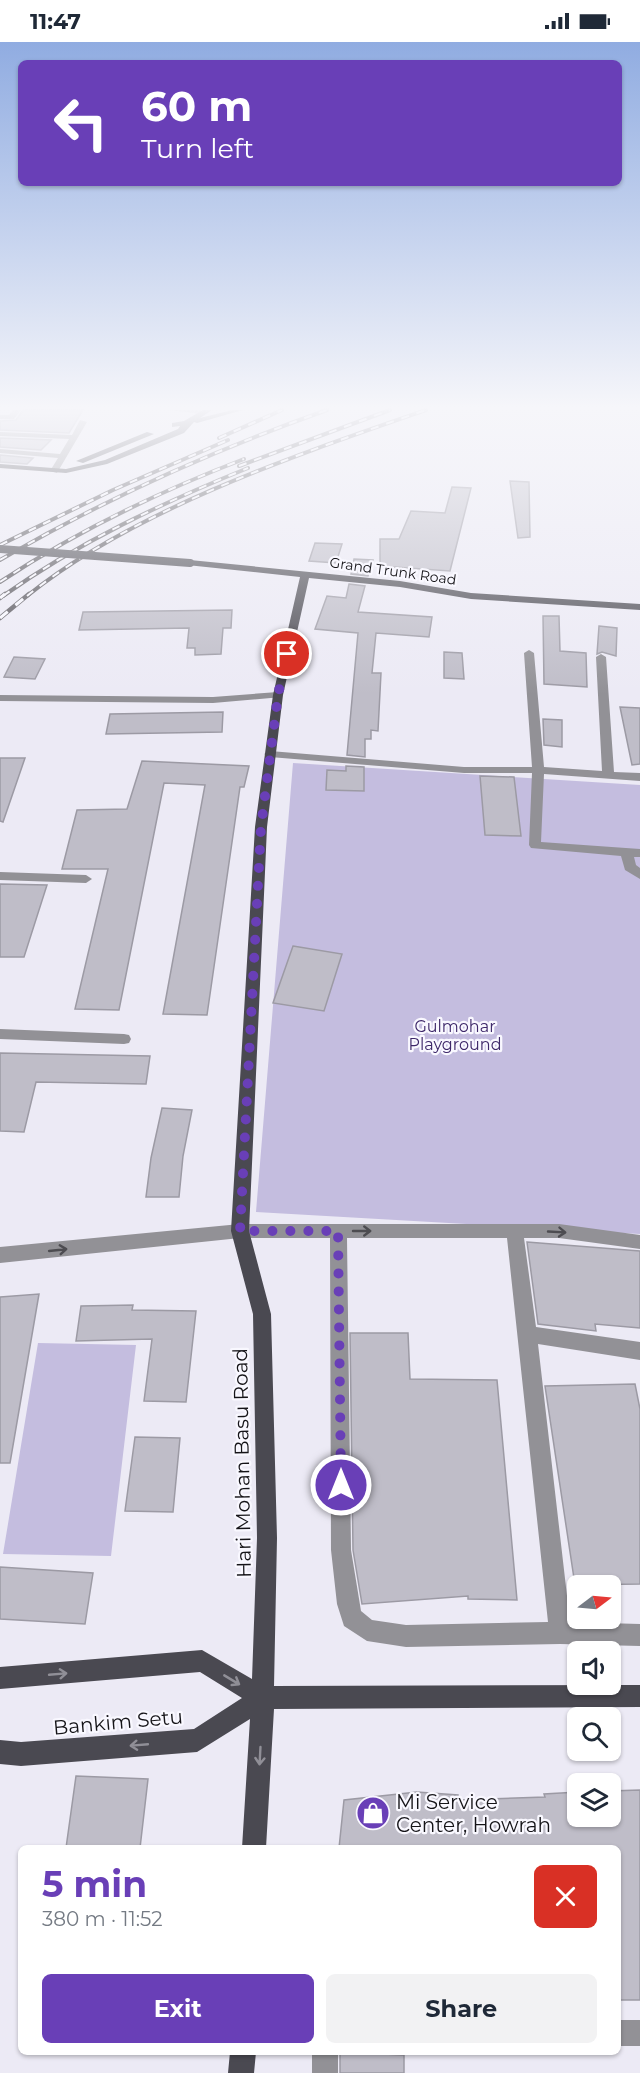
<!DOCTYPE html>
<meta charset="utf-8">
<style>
body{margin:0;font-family:Montserrat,sans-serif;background:#f2f2f3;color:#1f2937;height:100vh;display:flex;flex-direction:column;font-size:22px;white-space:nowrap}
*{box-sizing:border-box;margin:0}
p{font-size:20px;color:#747a83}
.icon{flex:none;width:33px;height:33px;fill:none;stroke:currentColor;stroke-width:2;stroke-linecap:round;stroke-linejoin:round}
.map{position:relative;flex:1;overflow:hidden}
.sheet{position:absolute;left:18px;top:1803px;width:603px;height:210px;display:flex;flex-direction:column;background:#fff;border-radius:9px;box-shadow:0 2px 4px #0004}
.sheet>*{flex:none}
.hud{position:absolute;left:18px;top:18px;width:604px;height:126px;border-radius:9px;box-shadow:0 2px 4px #0004;background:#693fb7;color:#fff;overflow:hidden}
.needle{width:39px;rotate:74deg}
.buttons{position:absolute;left:567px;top:1533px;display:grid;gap:12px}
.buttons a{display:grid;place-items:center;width:54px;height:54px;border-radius:9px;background:#fff;box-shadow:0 2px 4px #0004;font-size:30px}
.pin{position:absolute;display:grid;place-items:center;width:51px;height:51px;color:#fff;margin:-26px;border:3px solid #fff;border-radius:50%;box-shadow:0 2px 6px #0007}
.me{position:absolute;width:66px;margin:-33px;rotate:0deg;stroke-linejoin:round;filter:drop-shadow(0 0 4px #0008)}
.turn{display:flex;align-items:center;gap:21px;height:126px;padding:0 24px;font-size:27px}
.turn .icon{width:78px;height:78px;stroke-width:2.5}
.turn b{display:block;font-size:42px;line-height:51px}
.round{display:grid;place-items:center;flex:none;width:63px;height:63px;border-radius:9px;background:#f2f2f3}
.overview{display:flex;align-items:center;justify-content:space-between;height:102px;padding:0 24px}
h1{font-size:36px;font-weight:700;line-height:45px;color:#693fb7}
.action{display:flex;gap:12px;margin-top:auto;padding:12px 24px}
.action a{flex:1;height:69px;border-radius:9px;background:#693fb7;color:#fff;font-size:24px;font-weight:700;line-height:69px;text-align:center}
.action a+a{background:#f2f2f3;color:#1f2937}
.status{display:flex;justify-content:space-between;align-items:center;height:42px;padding:0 30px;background:#fff;direction:ltr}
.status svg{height:16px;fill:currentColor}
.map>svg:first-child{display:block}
</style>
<div class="status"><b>11:47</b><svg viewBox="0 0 49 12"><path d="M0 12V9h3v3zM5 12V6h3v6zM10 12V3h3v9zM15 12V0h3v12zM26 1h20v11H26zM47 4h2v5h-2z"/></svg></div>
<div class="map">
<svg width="640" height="2031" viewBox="0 0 640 2031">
<rect width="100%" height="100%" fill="#eceaf5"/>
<path fill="#c4bddf" d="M293,721L640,743V1192L256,1170Z
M38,1301L136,1303L111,1514L3,1512Z"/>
<path fill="#bfbdc8" stroke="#9c9aa4" stroke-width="1.5" d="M23,368H83L69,391L0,388V379L16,378Z
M0,396L51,398L41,408L0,405Z
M0,413L33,416L27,422L0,420Z
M510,439L529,440L530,495L518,496Z
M452,445L471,446L450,529L380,524V497H399L411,469L445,471Z
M315,501L342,502L336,521L309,519Z
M354,517L373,518L368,534L351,532Z
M349,542L365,544L358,570L432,575L429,595L376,591L372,631H381L378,689L371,688V697H365V715L347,713L358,591L315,587L327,554L346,556Z
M232,568L231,586H223L221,612L195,613V606H187L189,586L79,588L83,570Z
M543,574H559L560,609L586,611L587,645L544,642Z
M599,584L617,586L616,614L602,610L597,612Z
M444,610L462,611L464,637L444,636Z
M14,615L45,617L35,637L4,635Z
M620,665L640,666V722L632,723Z
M223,670L222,690L106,692L110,672Z
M543,677L562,678V705L544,703Z
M0,716H25L3,780L0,779Z
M142,719L249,724L244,745H240L207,973L163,972L205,743L164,741L119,968L75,967L108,827H62L77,768L127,767Z
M346,724L364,725V749L326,748L327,728L346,729Z
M480,734L514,735L521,794L485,793Z
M0,842L47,843L24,915H0Z
M293,904L342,912L324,969L273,961Z
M0,1011L150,1014L146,1042L36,1040L24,1090L0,1089Z
M162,1066L192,1068L183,1114L179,1155H146L151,1116Z
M527,1200L640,1209V1286L595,1282L596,1289L538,1282Z
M39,1252L10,1421H0V1255Z
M133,1263L132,1268L196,1269L186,1360L144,1359L152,1297L76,1299L81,1264Z
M350,1291H408L410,1337L497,1338L517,1558L468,1557V1554L362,1562L353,1508Z
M635,1342L640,1367V1542L575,1543L545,1344Z
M135,1395L180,1396L173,1470L125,1469Z
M0,1525L93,1531L85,1582L0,1577Z
M76,1734L148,1737L140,1806H66Z
M640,1748V1958H618V1806H339L344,1758L417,1750L458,1753V1758L545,1755L544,1752L578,1750V1774H610V1749Z
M340,2010L404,2013V2031H340Z"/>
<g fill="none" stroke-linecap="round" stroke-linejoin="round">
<path fill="#929196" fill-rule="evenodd" d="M13,368H21L14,377H0V373H9Z
M169,368H199L205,370L201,372Z
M80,378L87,380L57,431L50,429L58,416L0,411V407L60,412L69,397L0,394V390L72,393Z
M529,608L534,611L544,725L602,729L596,615L601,612L606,615L614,730L640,731V739L544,732L541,800L640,807V815H634L636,823L640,826V837L625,828L621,814L531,806L529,803L532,731H464L270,715L264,712L270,709L464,725H532L524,611Z
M278,650L282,651V655L213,661L0,659V653L213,655Z
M0,830L86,833L92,837L86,841L0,838Z
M0,987L124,992L129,993L131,997L129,1001L124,1002L0,997Z
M240,1182H559L640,1193V1207L559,1196H524L536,1285L640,1300V1318L538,1302L570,1580L640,1582V1604L560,1602L406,1605L367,1599L344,1584L337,1562L331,1508L330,1196H240L0,1221V1205ZM347,1196H507L548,1580L406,1583L372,1578L361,1569L351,1508Z
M618,1978H640V2004H618Z
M312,2010H338V2031H312Z"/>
<path fill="#4a4951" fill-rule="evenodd" d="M203,368H212L200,376L232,368H243L197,381L194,380L184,391L107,422L66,431L0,426V422L66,427L105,418L178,387L180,384L172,385V381L184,379Z
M147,390L154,392L83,421L76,419Z
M190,518L400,539L471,551L640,562V568L471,557L400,545L309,536L283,653L267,785L249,1189L271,1272L277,1496L274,1644L640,1643V1665L274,1667L266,1806H242L250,1677L197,1710L21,1724L0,1722V1698L21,1700L194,1687L242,1656L200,1630L0,1647V1625L202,1608L252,1637L257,1496L253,1272L231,1189L255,785L273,653L300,535L187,523L185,521Z
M230,2010H256L254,2031H228Z"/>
<g stroke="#545258" stroke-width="4">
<path id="rail-far1" d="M219,396L282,368
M239,424L390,368
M0,503L113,448L228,398
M0,518C103,458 214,408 327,368
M0,540C77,489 158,450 244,417
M3,554C79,500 162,461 248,426
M27,554C135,467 296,413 426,368"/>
</g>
<g stroke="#545258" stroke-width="4.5">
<path id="rail" d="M0,556L5,552
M0,576L29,552"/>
</g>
<use href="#rail-far1" stroke="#f9f8ff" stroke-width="2" stroke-dasharray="8" stroke-linecap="butt"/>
<use href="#rail" stroke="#f9f8ff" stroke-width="3" stroke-dasharray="10" stroke-linecap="butt"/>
<path stroke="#4a4951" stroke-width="8" d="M0,507L190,521"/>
</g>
<defs><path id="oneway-shaft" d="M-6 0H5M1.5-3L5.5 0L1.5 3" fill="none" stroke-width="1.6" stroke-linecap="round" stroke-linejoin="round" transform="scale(1.5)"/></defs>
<g stroke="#4d4c51">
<use href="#oneway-shaft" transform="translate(362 1189)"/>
<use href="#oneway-shaft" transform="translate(557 1190) rotate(3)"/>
<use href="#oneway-shaft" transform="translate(58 1208) rotate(-6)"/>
</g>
<g stroke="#908f97">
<use href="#oneway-shaft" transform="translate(58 1632) rotate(-5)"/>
<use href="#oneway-shaft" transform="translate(232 1638) rotate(31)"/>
<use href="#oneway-shaft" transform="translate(139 1703) rotate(175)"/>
<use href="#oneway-shaft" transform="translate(260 1714) rotate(93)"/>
</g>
<linearGradient id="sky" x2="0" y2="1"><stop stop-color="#90ace1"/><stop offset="0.56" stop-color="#f6f6fa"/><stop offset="1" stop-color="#f6f6fa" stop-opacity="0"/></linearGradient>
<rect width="640" height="652" fill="url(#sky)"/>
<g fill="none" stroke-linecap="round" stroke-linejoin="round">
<path stroke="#693fb7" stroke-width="10" stroke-dasharray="0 18" d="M287,612L278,653L261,785L240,1189H338L341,1443"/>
</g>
<defs>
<g id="shop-disc" transform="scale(1.725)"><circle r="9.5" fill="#693fb7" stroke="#f9f8ff"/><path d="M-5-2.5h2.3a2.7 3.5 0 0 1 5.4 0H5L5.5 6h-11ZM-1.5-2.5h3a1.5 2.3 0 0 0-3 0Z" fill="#fff"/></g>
</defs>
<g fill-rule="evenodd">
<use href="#shop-disc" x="373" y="1771"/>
</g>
<g text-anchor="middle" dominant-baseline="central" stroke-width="4.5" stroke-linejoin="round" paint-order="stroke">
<g font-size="14" fill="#151418" stroke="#f9f8ff">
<text transform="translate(393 529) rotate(8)">Grand Trunk Road</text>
</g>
<g font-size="16" fill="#3d2769" stroke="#f9f8ff">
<text x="455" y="984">Gulmohar<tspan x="455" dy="18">Playground</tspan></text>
</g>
<g font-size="20" fill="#151418" stroke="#f9f8ff">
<text transform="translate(242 1421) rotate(-91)">Hari Mohan Basu Road</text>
<text transform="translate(118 1680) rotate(-5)">Bankim Setu</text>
</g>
<g font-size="20" fill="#151418" stroke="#f9f8ff" text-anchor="start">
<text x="396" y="1760">Mi Service<tspan x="396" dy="23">Center, Howrah</tspan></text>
</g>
</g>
</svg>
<div class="buttons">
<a><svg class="needle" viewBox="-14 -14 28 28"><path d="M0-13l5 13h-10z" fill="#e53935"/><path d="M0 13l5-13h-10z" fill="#747a83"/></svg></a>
<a><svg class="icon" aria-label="sound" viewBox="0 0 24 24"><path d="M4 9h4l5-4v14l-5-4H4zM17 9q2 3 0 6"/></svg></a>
<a><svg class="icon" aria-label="search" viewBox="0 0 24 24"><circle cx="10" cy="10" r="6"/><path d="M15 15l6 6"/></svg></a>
<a><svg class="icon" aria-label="layers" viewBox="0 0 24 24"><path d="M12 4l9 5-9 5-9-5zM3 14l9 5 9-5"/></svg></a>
</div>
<div class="pin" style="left:287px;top:612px;background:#d93025"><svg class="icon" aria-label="arrive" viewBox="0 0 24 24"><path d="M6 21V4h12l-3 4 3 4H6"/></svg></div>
<svg class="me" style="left:341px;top:1443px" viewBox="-20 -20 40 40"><circle r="17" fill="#693fb7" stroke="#fff" stroke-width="3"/><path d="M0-11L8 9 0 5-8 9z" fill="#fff"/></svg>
<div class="hud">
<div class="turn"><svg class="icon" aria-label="left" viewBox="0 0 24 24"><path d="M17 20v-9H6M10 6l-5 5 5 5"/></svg><div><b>60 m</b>Turn left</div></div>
</div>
<section class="sheet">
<div class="overview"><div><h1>5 min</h1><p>380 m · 11:52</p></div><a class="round" style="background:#d93025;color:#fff"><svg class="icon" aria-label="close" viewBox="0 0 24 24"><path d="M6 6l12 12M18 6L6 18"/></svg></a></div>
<div class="action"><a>Exit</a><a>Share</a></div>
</section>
</div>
